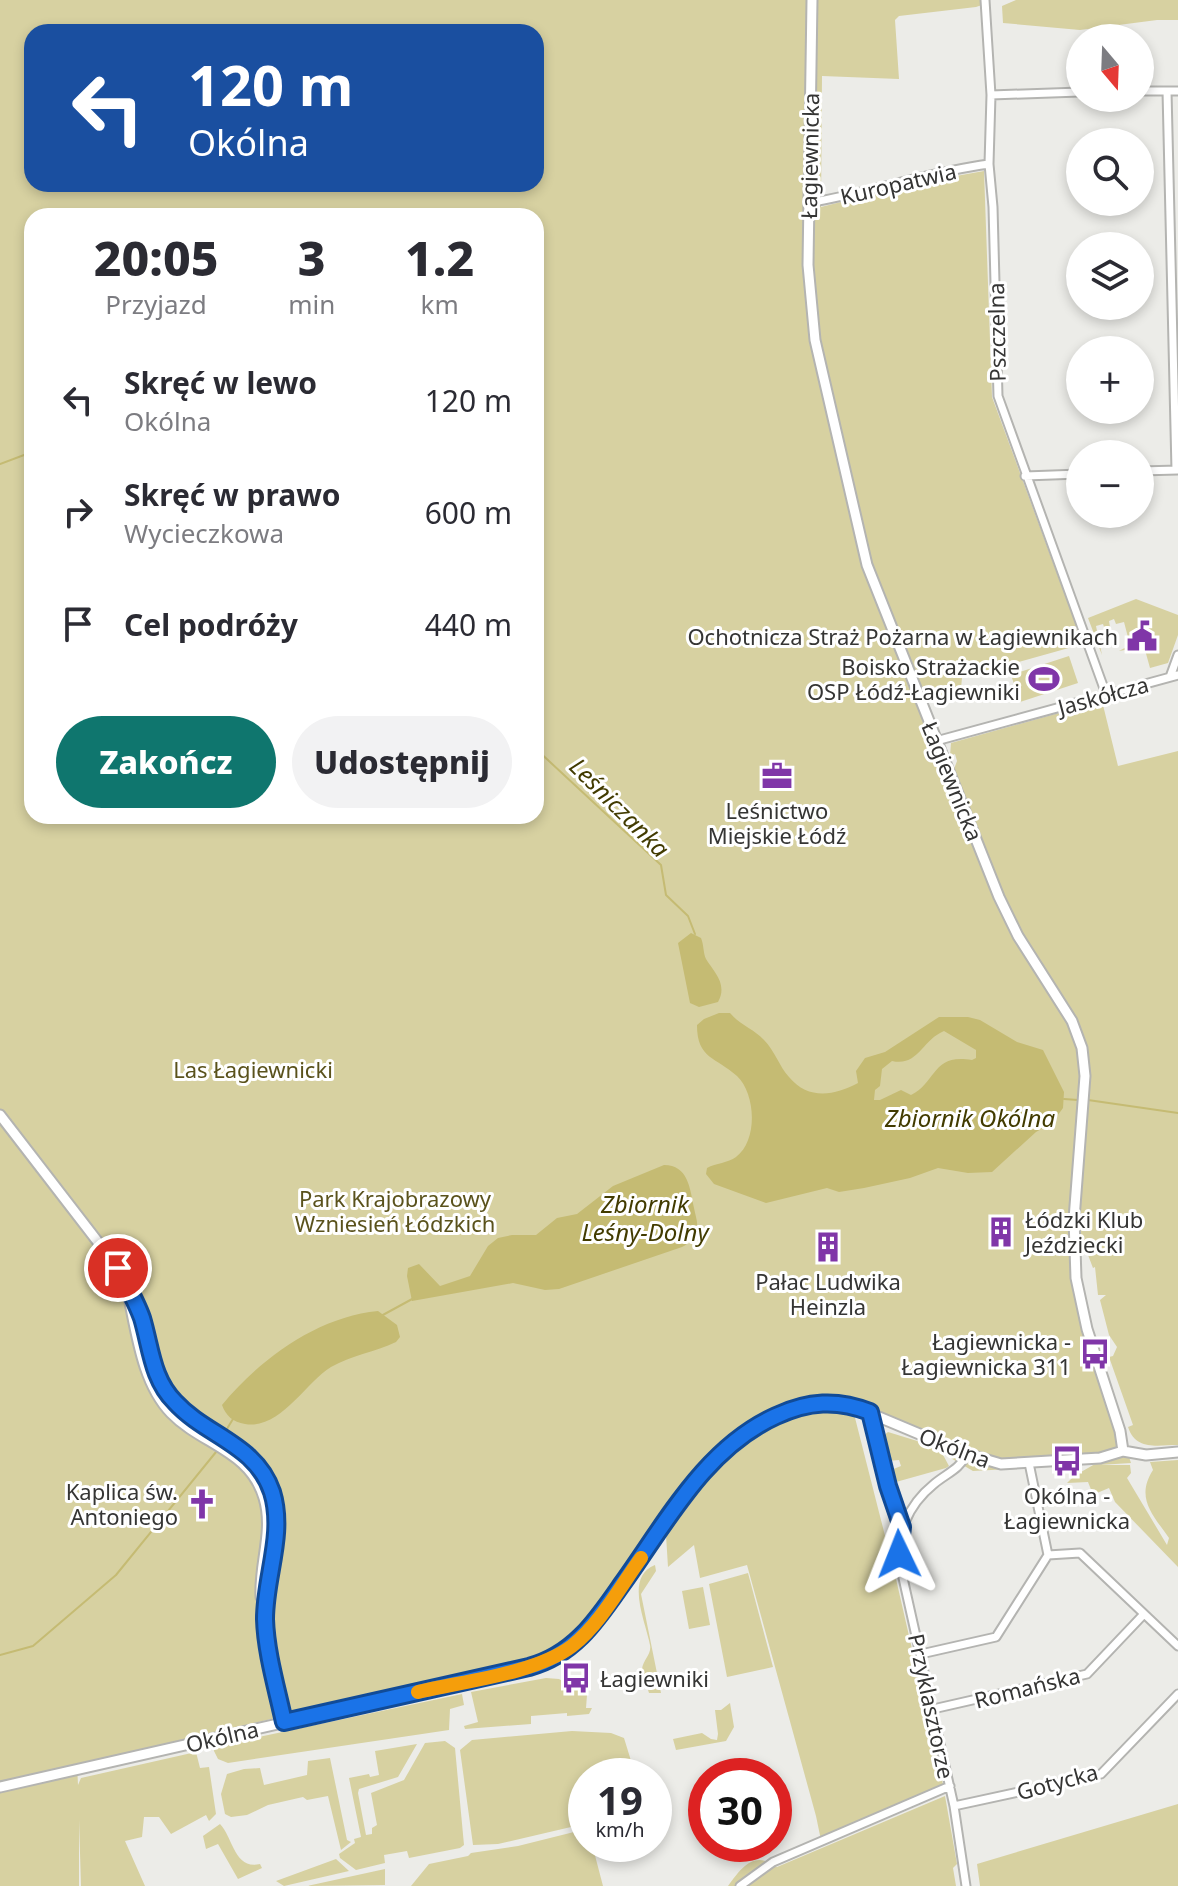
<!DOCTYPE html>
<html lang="pl">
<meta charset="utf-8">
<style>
body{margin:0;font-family:"Noto Sans",sans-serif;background:#f2f2f3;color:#2b2b33;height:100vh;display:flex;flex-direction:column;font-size:30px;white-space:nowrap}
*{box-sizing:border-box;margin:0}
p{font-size:26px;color:#7c7c81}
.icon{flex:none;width:44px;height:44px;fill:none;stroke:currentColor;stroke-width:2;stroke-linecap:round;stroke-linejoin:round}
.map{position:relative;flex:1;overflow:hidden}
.drawer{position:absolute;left:24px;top:208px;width:520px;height:616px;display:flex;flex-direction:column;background:#fff;border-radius:24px;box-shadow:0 4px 12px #0003}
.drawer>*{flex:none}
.hud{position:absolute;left:24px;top:24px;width:520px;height:168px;border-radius:24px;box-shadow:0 4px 12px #0003;background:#1a4fa0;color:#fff;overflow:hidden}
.needle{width:52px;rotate:161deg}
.fabs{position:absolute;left:1066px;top:24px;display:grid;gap:16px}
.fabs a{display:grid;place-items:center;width:88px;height:88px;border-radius:50%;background:#fff;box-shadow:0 4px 12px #0003;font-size:40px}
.speed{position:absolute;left:568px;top:1758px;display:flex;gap:16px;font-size:40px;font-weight:700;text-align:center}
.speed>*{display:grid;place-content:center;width:104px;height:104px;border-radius:50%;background:#fff;box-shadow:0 4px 12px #0003;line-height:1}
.speed small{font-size:20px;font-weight:400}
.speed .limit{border:12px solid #d22;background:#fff;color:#111}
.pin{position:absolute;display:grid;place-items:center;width:68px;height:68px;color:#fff;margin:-34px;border:4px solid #fff;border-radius:50%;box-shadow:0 2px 8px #0007}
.me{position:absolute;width:88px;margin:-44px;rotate:358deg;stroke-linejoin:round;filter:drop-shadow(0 0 6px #0008)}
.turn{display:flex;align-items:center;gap:28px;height:168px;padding:0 32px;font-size:36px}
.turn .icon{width:104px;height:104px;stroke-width:2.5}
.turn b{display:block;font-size:56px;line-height:68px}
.eta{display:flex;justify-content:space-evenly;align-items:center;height:136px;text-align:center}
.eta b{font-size:48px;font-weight:800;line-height:56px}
.button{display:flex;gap:16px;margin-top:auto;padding:16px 32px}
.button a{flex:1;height:92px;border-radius:48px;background:#0f766e;color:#fff;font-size:32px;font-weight:800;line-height:92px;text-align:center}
.button a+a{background:#f2f2f3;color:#2b2b33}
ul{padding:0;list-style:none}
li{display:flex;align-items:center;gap:24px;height:112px;padding:0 32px}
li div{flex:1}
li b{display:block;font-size:30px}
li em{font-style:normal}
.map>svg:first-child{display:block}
</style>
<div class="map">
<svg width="1178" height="1886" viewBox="0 0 1178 1886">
<rect width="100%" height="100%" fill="#ecece8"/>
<path fill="#d7d1a1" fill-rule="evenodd" d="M0,0H981L982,5L976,7L899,16L895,20L899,79L822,76L821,207L917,183L984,171L992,397L1083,644L962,678L961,688L927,701L954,769L957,761L955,754L950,756L951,743L1102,701L1118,766L1178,751V1445C1157,1445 1136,1451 1128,1427L1133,1425L1109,1357L1113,1356L1117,1347L1109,1335L1100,1300L1106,1295H1098L1095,1267L1093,1268L1088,1255L1081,1251V1180L1072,1286L1131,1463L1099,1465H1130L1131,1473L1127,1478L1167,1545L1169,1538C1153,1515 1135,1498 1153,1470L1150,1462L1178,1460V1567L1115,1502L1109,1488L1097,1493L1092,1492L1088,1482L1067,1483L1074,1476L1095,1464L973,1471L942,1453L949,1466L946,1468L896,1482L891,1470L901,1466L899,1460L888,1461L882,1437L888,1432L927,1444L862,1406H852L896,1579L945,1793L822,1845L816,1816L747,1565L700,1578L694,1545L668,1567L666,1535L719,1465L715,1452L696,1470L614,1585L561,1652L77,1764L78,1785L81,1778L196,1752L200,1768L209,1767L216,1814L209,1821L206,1815L171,1834L159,1817H144L142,1837L125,1841L145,1886H81L79,1820V1886H0ZM32,32H536V184H32ZM32,216H536V816H32Z
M1016,0H1178V20H1157L1080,30L1003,23L1002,6Z
M1136,599L1178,615V635L1168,663L1150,668L1145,650L1128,654L1151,648L1149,646L1119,651L1130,645L1124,622L1116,624L1114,619L1109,621L1111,633L1107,636L1103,624L1096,626L1102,655L1088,618Z
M1069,656L1078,683L1020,702L1011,675Z
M655,1565L656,1571L641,1594L661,1693H649C647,1686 642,1676 642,1669C643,1660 652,1654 650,1645C646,1622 624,1577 655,1565Z
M748,1573L773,1667L727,1677L709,1584Z
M703,1587L710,1625L689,1629L682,1591Z
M546,1678L559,1679L587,1695L586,1708H592L589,1714L567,1716V1713L531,1716V1724L465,1729L464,1726L478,1722L471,1692Z
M462,1694L464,1705L450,1709L449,1730L228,1763L218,1759L212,1747Z
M730,1703L734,1727L726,1741L676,1750L673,1739L702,1733L711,1739L717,1740L718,1734L715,1710H721Z
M572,1731L611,1733L624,1738L632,1764L621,1776H586V1799L576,1806L582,1815L579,1822L571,1827L498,1844L473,1845L460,1750L472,1740Z
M445,1741L455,1748L464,1845L460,1848L409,1858L407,1851L384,1855L385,1863L356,1870L340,1858L339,1854L355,1843L354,1839L361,1837L349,1778L369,1774L370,1777L379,1775L375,1751L417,1744L398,1777L359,1789L358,1793L366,1835L372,1834V1828L377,1825L371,1793L404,1780L425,1743Z
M330,1758L347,1840L351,1842L341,1850L328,1796L307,1800L303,1797L268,1805L247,1815L231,1817L225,1814L221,1794L227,1774L244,1769L260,1768L264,1785L307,1775L308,1761Z
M945,1796L957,1864L953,1868L956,1886H728C742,1867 754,1850 777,1867Z
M1178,1804V1886H980L977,1864Z
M220,1824C233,1837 234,1870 260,1864L262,1868L238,1879L218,1844L206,1849L203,1836Z
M586,1826V1844H592L603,1886H411L429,1864L468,1856L471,1853L518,1846L578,1831Z
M336,1859L349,1871L284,1886L276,1881Z
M385,1869V1885L307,1886Z"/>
<path fill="#c5bb73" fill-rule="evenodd" d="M691,933L701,938C704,945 703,953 706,959C714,972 728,984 718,1002L699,1007L690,1003L678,943Z
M719,1013H730C740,1025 754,1029 764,1040C775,1051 779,1066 789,1077C808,1100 834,1096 858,1083L856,1071L865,1058L885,1052L939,1017H968L980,1020L1017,1042L1043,1050L1064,1092L1063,1108L1052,1123L1036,1132L992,1172L968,1173L938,1168L910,1178L864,1188L839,1192L827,1188L766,1203L714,1184L706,1174L707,1168C716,1163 728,1163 736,1157C758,1141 756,1094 737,1076C716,1057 697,1059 697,1025L704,1019ZM944,1031L976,1050V1058L972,1060C932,1053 937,1082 911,1095L901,1090L880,1100H874L875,1090L880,1086L882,1069L892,1061C918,1067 922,1040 944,1031Z
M664,1165C688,1165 690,1188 694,1208C695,1214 698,1222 697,1227C696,1237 690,1243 682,1247L559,1289L545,1290L513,1283L412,1301L407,1276L408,1268L419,1264L440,1286L470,1276L488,1246L498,1238L512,1235H536L557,1218L577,1214L613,1186Z
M378,1311L397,1325L400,1337L396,1342C375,1352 352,1355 331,1367C305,1383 280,1430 245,1424C233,1422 226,1416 222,1405C260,1359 317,1317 378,1311Z"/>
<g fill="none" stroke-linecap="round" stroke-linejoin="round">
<path stroke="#c5bb73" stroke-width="2" d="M0,464L32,452
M536,749L661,865L666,895L688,916L695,934
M1064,1099L1078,1100
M1088,1100L1178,1113
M381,1316L414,1298
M225,1432L233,1419
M0,1655L33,1646L116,1575L216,1452"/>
<g stroke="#b4b4b1" stroke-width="11">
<path id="minor" d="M985,0L991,95L989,164L993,207L998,396L1106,694
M1140,91H1178
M1167,91L1176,470
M991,95L1080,92
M808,203C869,193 927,172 989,164
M1140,471L1178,470
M1025,476L1080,474
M1170,677L1178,655
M936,741L1178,675
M870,1412L888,1486L902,1527
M1048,1555L1080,1553L1178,1646
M921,1654L996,1637L1048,1555L1029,1463
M933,1709L1087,1674L1144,1614
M954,1806L1101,1774L1178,1694
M740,1886L773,1862L950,1786
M966,1886L954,1806L901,1569C894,1536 908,1505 934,1484C947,1473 959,1470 967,1454"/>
</g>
<g stroke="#b4b4b1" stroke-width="13">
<path id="tertiary" d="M812,0L808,265L815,340L867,565L999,897L1018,936L1072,1021L1082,1048L1085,1076L1074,1219L1076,1278L1087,1329L1120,1431L1123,1451
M0,1115L118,1268L137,1305L155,1368L167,1394L194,1419L243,1451L267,1480L277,1522L267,1584L265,1622
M129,1298C137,1336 143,1384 171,1413C202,1445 250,1450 264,1498C274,1531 259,1564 261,1597
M264,1619L284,1722
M0,1787L529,1667C553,1660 572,1647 589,1630L720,1453L752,1428L796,1407L826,1403L855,1407L967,1454L1001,1464L1100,1458L1123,1451L1146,1455L1178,1452"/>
</g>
<use href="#minor" stroke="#fff" stroke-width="7"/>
<use href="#tertiary" stroke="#fff" stroke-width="9"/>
</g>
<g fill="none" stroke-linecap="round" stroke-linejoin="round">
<g stroke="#114b97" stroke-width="20">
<path id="route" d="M118,1268C126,1284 136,1301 142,1318C151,1348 152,1379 175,1402C206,1436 256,1444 272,1492C285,1534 265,1576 265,1619C266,1653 277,1689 284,1722L529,1667C574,1655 597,1620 622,1584C666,1523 705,1448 776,1416C808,1401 837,1399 870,1412L888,1486L902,1527L899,1554"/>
</g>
<use href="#route" stroke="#1a73e8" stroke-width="14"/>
<path stroke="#f59e0b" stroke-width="14" d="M418,1692C463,1681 535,1674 572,1646C600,1624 620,1587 641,1558"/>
</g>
<defs>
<g id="civic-bare" transform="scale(2.4)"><path d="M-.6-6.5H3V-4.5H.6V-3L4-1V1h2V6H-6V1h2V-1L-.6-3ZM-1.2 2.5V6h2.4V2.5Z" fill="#8036a8" stroke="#fff" stroke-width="2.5" paint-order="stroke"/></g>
<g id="stadium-bare" transform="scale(2.4)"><path d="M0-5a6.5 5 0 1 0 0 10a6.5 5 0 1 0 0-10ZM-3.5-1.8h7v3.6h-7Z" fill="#8036a8" stroke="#fff" stroke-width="2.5" paint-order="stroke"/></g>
<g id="office-bare" transform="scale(2.4)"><path d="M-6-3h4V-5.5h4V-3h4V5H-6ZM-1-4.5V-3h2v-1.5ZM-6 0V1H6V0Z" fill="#8036a8" stroke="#fff" stroke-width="2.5" paint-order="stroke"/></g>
<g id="building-bare" transform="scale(2.4)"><path d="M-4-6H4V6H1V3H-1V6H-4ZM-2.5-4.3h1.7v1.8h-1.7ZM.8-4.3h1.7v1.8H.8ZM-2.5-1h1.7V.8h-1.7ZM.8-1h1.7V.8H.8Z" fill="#8036a8" stroke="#fff" stroke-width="2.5" paint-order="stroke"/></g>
<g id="bus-bare" transform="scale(2.4)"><path d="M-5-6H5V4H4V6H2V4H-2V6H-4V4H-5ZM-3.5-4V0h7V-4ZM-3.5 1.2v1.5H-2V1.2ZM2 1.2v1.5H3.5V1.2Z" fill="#8036a8" stroke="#fff" stroke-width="2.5" paint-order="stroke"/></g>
<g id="church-bare" transform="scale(2.4)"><path d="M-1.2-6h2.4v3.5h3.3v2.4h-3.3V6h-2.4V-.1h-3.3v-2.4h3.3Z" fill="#8036a8" stroke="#fff" stroke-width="2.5" paint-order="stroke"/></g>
</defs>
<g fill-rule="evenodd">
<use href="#civic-bare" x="1142" y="636"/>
<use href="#stadium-bare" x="1044" y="679"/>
<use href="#office-bare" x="777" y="776"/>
<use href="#building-bare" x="1001" y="1232"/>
<use href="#building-bare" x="828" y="1247"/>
<use href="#bus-bare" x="1095" y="1354"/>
<use href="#bus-bare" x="1067" y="1461"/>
<use href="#church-bare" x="202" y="1504"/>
<use href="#bus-bare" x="576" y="1678"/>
</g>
<g text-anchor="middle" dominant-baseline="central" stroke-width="6" stroke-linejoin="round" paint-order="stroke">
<g font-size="22" fill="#353534" stroke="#fff">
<text transform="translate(809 156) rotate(-89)">Łagiewnicka</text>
<text transform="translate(898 183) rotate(-13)">Kuropatwia</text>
<text transform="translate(996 332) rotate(-91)">Pszczelna</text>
<text transform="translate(1103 695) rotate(-15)">Jaskółcza</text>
<text transform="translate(953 781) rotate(68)">Łagiewnicka</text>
<text transform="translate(955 1447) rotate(21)">Okólna</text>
<text transform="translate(1027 1687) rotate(-14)">Romańska</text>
<text transform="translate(932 1706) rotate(78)">Przyklasztorze</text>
<text transform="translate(222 1736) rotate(-13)">Okólna</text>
<text transform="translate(1057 1781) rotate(-15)">Gotycka</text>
</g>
<g font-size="22" fill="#353534" stroke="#fff" text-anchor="end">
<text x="1118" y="636">Ochotnicza Straż Pożarna w Łagiewnikach</text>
<text x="1020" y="666">Boisko Strażackie<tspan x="1020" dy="25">OSP Łódź-Łagiewniki</tspan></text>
<text x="777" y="810" text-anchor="middle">Leśnictwo<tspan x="777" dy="25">Miejskie Łódź</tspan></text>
<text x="1025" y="1219" text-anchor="start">Łódzki Klub<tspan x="1025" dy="25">Jeździecki</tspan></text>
<text x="828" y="1281" text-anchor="middle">Pałac Ludwika<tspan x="828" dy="25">Heinzla</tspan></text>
<text x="1071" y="1341">Łagiewnicka -<tspan x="1071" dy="25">Łagiewnicka 311</tspan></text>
<text x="178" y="1491">Kaplica św.<tspan x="178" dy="25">Antoniego</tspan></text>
<text x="1067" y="1495" text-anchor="middle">Okólna -<tspan x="1067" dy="25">Łagiewnicka</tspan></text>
<text x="600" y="1678" text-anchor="start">Łagiewniki</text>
</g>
<g font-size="22" fill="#5a521c" stroke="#fff">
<text x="253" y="1069">Las Łagiewnicki</text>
<text x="395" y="1198">Park Krajobrazowy<tspan x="395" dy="25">Wzniesień Łódzkich</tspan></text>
</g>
<g font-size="24" font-style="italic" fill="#423b00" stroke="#fff">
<text transform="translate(620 807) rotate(45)">Leśniczanka</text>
<text x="970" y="1117">Zbiornik Okólna</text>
<text x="645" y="1203">Zbiornik<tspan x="645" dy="28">Leśny-Dolny</tspan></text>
</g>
</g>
</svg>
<div class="fabs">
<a><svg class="needle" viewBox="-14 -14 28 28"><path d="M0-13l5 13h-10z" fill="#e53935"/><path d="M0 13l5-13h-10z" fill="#7c7c81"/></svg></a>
<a><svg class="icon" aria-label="search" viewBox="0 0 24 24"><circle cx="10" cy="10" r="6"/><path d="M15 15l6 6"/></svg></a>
<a><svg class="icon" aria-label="layers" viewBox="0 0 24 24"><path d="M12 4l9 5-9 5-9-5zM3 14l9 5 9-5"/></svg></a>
<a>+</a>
<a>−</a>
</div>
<div class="speed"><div>19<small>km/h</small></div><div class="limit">30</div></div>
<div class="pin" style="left:118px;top:1268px;background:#d93025"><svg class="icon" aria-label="arrive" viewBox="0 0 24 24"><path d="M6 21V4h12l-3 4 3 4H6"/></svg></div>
<svg class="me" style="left:899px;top:1554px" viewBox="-20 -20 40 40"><path d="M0-17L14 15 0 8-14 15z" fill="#1a73e8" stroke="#fff" stroke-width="4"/></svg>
<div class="hud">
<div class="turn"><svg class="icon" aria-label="left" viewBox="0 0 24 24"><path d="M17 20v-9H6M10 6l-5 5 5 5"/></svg><div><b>120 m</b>Okólna</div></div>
</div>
<section class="drawer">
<div class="eta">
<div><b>20:05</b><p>Przyjazd</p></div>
<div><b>3</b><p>min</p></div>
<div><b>1.2</b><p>km</p></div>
</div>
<ul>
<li><svg class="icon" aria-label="left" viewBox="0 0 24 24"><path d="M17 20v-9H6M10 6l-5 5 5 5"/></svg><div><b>Skręć w lewo</b><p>Okólna</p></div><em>120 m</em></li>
<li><svg class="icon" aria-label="right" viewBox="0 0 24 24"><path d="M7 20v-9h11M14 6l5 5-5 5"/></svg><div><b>Skręć w prawo</b><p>Wycieczkowa</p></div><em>600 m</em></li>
<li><svg class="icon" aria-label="arrive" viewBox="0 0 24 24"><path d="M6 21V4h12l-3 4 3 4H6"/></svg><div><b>Cel podróży</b></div><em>440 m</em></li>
</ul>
<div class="button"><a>Zakończ</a><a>Udostępnij</a></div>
</section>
</div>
